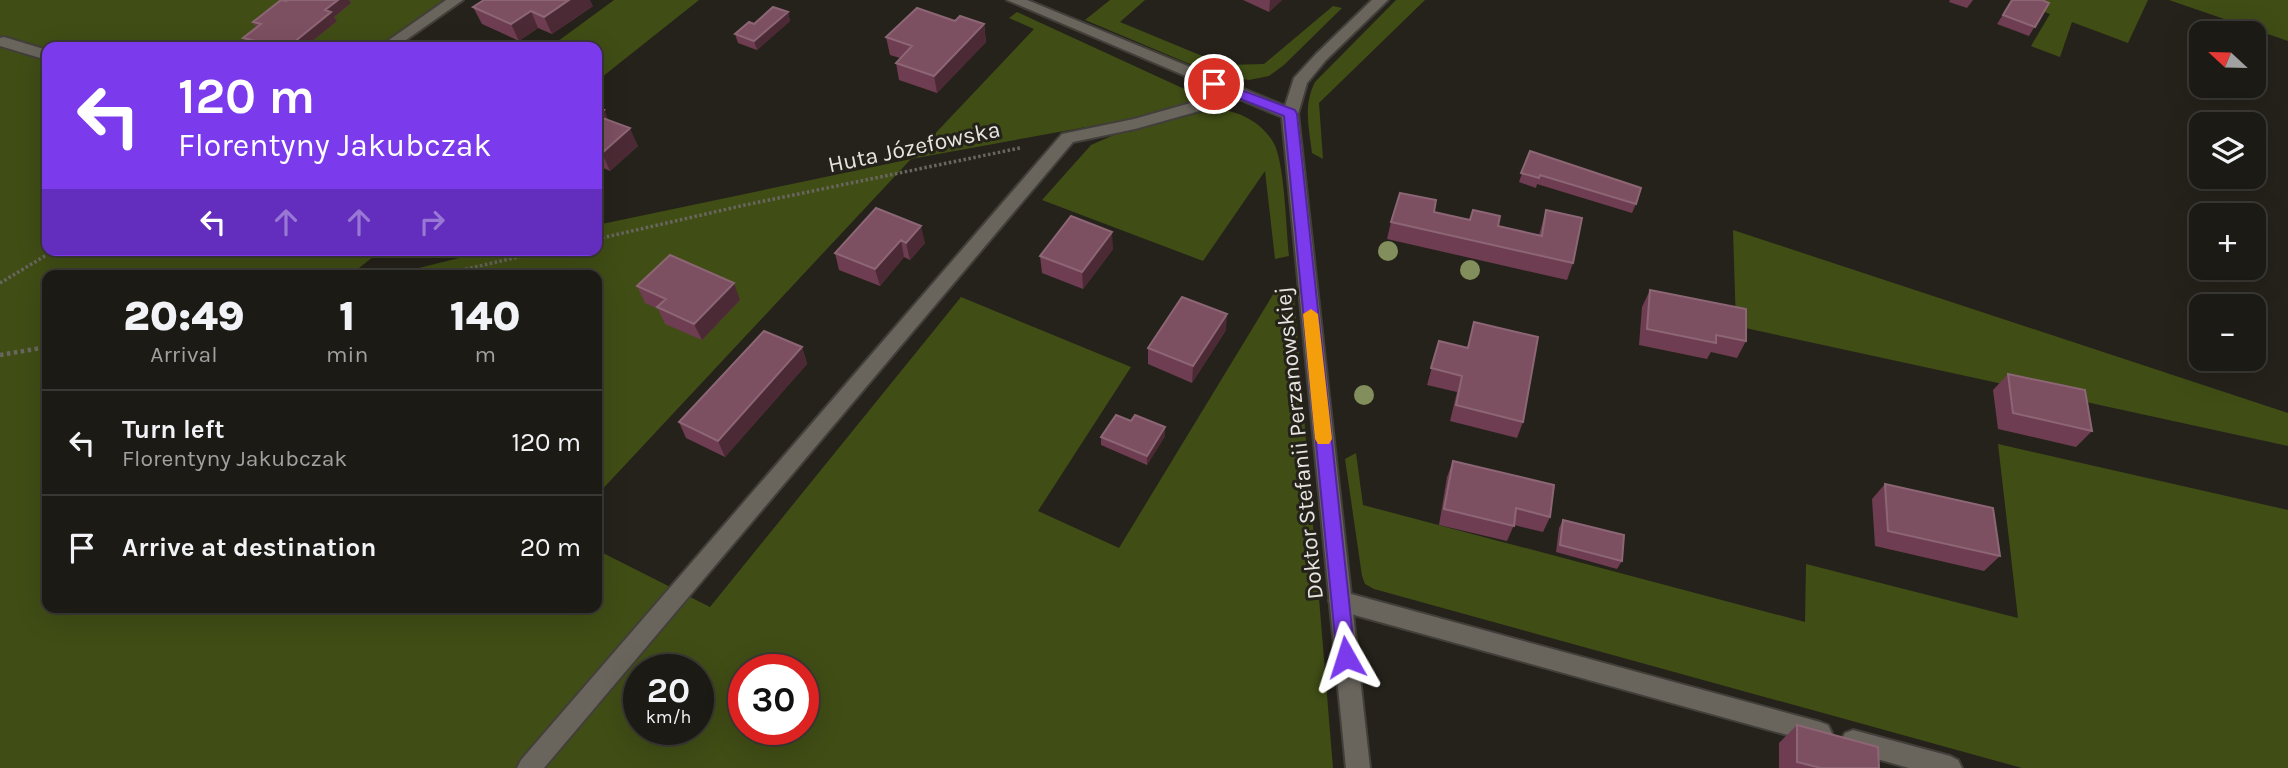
<!DOCTYPE html>
<meta charset="utf-8">
<style>
body{margin:0;font-family:Karla,sans-serif;background:#292722;color:#f1f3f6;height:100vh;display:flex;flex-direction:column;font-size:26px;white-space:nowrap}
*{box-sizing:border-box;margin:0}
p{font-size:23px;color:#a0a1a0}
.icon{flex:none;width:38px;height:38px;fill:none;stroke:currentColor;stroke-width:2;stroke-linecap:round;stroke-linejoin:round}
.map{position:relative;flex:1;overflow:hidden}
.sheet{position:absolute;left:42px;top:270px;width:560px;height:343px;display:flex;flex-direction:column;background:#1c1a14;border-radius:14px;box-shadow:0 7px 28px #0002,0 0 0 2px #3a3834}
.sheet>*{flex:none}
.guide{position:absolute;left:42px;top:42px;width:560px;height:214px;border-radius:14px;box-shadow:0 7px 28px #0002,0 0 0 2px #3a3834;background:#7c3aed;color:#fff;overflow:hidden}
.needle{width:46px;rotate:292deg}
.controls{position:absolute;left:2189px;top:21px;display:grid;gap:14px}
.controls a{display:grid;place-items:center;width:77px;height:77px;border-radius:14px;background:#1c1a14;box-shadow:0 7px 28px #0002,0 0 0 2px #3a3834;font-size:35px}
.speed{position:absolute;left:623px;top:654px;display:flex;gap:14px;font-size:35px;font-weight:700;text-align:center}
.speed>*{display:grid;place-content:center;width:91px;height:91px;border-radius:50%;background:#1c1a14;box-shadow:0 7px 28px #0002,0 0 0 2px #3a3834;line-height:1}
.speed small{font-size:18px;font-weight:400}
.speed .limit{border:10px solid #d22;background:#fff;color:#111}
.pin{position:absolute;display:grid;place-items:center;width:60px;height:60px;color:#fff;margin:-30px;border:4px solid #fff;border-radius:50%;box-shadow:0 2px 7px #0007}
.me{position:absolute;width:77px;margin:-38px;rotate:354deg;stroke-linejoin:round;filter:drop-shadow(0 0 5px #0008)}
.turn{display:flex;align-items:center;gap:24px;height:147px;padding:0 21px;font-size:32px}
.turn .icon{width:91px;height:91px;stroke-width:2.5}
.turn b{display:block;font-size:49px;line-height:60px}
.lanes{display:flex;align-items:center;height:66px;padding:0 21px;background:#0003;justify-content:center;gap:35px;direction:ltr}
.lanes .off{opacity:.35}
.eta{display:flex;justify-content:space-evenly;align-items:center;height:119px;text-align:center}
.eta b{font-size:42px;font-weight:800;line-height:49px}
ul{padding:0;list-style:none}
li{display:flex;align-items:center;gap:21px;height:105px;padding:0 21px;border-top:2px solid #3a3834}
li div{flex:1}
li b{display:block;font-size:26px}
li em{font-style:normal}
.map>svg:first-child{display:block}
</style>
<div class="map">
<svg width="2288" height="768" viewBox="0 0 2288 768">
<rect width="100%" height="100%" fill="#25221b"/>
<path fill="#404d15" fill-rule="evenodd" d="M0,0H452L381,47H47V250H382L350,275H47V607H597V550L710,607L961,297L1131,367L1038,511L1119,548L1277,288L1294,295L1333,768H0ZM639,670H698V730H639ZM744,670H803V730H744Z
M614,0H699L597,81V47H550Z
M1110,0H1145L1120,22L1224,65L1264,64L1333,6L1342,8L1284,65L1269,76L1249,80L1216,75L1085,20Z
M1396,0H1425L1319,103L1323,159L1312,153C1309,128 1303,105 1315,82Z
M2012,0H2148L2128,43L2072,22L2060,57L2031,46L2050,14Z
M2169,0H2288V41Z
M1017,12L1204,98L1130,119L911,159L597,495V275H390L492,250H597V225L911,159L1034,29L1009,18Z
M1216,109C1239,110 1267,125 1276,148C1285,174 1286,227 1289,256L1275,259L1265,171L1203,261L1042,200L1091,145L1116,134Z
M1733,230L2288,413V446L1736,326Z
M1998,444L2288,510V768H2022L1374,589L1365,584L1362,576L1345,459L1356,453L1363,505L1805,622L1806,564L2018,618Z"/>
<g fill="none" stroke-linecap="round" stroke-linejoin="round">
<g stroke="#423f3a" stroke-width="4">
<path id="service" d="M446,0H463L396,47H379Z
M4,37L47,50V60L0,46V38Z
M1240,89L1246,90L1248,94L1246,98L1135,129L1073,142L544,768H517L521,760L1062,134L1134,119Z
M1340,591L1820,722L1828,725L1832,733L1828,741L1820,744L1340,611L1332,608L1329,601L1332,594Z
M1853,730L1950,756L1958,760L1962,768H1909L1853,752L1845,749L1841,741L1845,733Z"/>
</g>
<g stroke="#423f3a" stroke-width="4">
<path id="minor" d="M1007,0H1027L1285,106L1294,78L1316,54L1372,0H1388L1326,60L1307,83L1298,114L1370,768H1346L1282,117Z"/>
</g>
<path stroke="#696660" stroke-width="3.5" stroke-dasharray="2.5 2.5" stroke-linecap="butt" d="M597,239L745,205L1020,148
M441,275L548,250
M0,283L55,250"/>
<path stroke="#696660" stroke-width="4.5" stroke-dasharray="3.5 3.5" stroke-linecap="butt" d="M0,355L47,347"/>
<use href="#service" fill="#69655d" fill-rule="evenodd"/>
<use href="#minor" fill="#69655d" fill-rule="evenodd"/>
</g>
<g fill="#828e5c">
<circle cx="1388" cy="251" r="10"/>
<circle cx="1470" cy="270" r="10"/>
<circle cx="1364" cy="395" r="10"/>
</g>
<path fill="#6f3d52" d="M288,0H349L351,3L334,17L337,21L305,47H250L243,38L256,28L253,22Z
M1243,0H1282L1269,12Z
M1950,0H1973L1967,8L1949,2Z
M2012,0L2049,3L2029,36L1997,24Z
M593,6L552,34L538,28L519,41L482,24L473,7Z
M788,12L790,21L757,50L738,43L735,34L754,24Z
M955,21L984,24L986,42L937,93L899,80L896,63L900,58L890,55L886,37Z
M597,108L604,110L608,120L638,146L610,171L597,165Z
M1530,151L1636,204L1632,213L1537,184L1536,188L1519,182Z
M876,208L925,243L910,260L904,257L880,286L839,270L835,253Z
M1546,210L1573,263L1567,280L1387,239L1391,222L1434,212L1539,235Z
M1113,249L1083,289L1042,273L1040,256Z
M637,286L740,300L702,340L665,324L658,309L645,303Z
M1650,290L1746,341L1737,358L1711,352L1707,359L1639,345L1642,307Z
M1474,322L1523,422L1517,438L1450,421L1457,392L1427,385L1439,341L1467,348Z
M1226,330L1192,383L1148,364V348Z
M802,347L807,364L725,457L686,438L679,422Z
M2008,374L2092,431L2076,447L1998,429L1993,390Z
M1165,436L1147,465L1101,445V437Z
M1453,461L1550,517L1543,532L1514,525L1507,541L1439,525L1447,477Z
M1885,484L2000,556L1984,571L1875,546L1872,499Z
M1563,520L1622,561L1617,569L1556,552L1559,528Z
M1797,725L1879,768H1779V743Z"/>
<path fill="#4c2a35" d="M338,0H349L351,3L334,17L337,21L305,47H288L325,10Z
M569,0H590L593,6L552,34L544,17Z
M1270,0H1282L1269,12Z
M531,11L538,28L519,41L511,24Z
M788,12L790,21L757,50L754,41Z
M984,24L986,42L937,93L934,76Z
M604,110L611,128L597,116Z
M630,128L638,146L610,171L602,153Z
M921,226L925,243L910,260L906,243Z
M1112,232L1113,249L1083,289L1082,272Z
M901,240L904,257L880,286L875,269Z
M734,283L740,300L702,340L694,324Z
M1227,314L1226,330L1192,383L1193,366Z
M802,347L807,364L725,457L718,441Z
M1165,427V436L1147,465V456Z"/>
<path fill="#7c4f61" stroke="#8d6675" stroke-width="2" d="M281,0L286,1L288,0H338L325,10L331,12L288,47H283L243,38L261,24L253,22Z
M484,0H569L544,17L531,11L511,24L473,7Z
M2012,0H2042L2049,3L2035,27L2003,15Z
M773,7L788,12L754,41L735,34L749,22L754,24Z
M917,8L955,21L960,16L984,24L934,76L896,63L912,46L886,37Z
M597,108L604,110L597,116L630,128L602,153L597,151Z
M1530,151L1641,188L1636,204L1540,175L1539,178L1521,173Z
M1400,193L1436,200L1434,212L1470,220L1473,210L1500,216L1498,226L1542,236L1546,210L1582,218L1573,263L1391,222Z
M876,208L921,226L906,243L901,240L875,269L835,253Z
M1071,216L1112,232L1082,272L1040,256Z
M670,255L734,283L694,324L657,307L666,299L637,286Z
M1650,290L1746,309V341L1716,335V343L1647,329Z
M1182,297L1227,314L1193,366L1148,348Z
M1474,322L1538,337L1523,422L1456,405L1462,376L1431,368L1439,341L1468,348Z
M764,331L802,347L718,441L679,422Z
M2008,374L2085,390L2092,431L2013,413Z
M1116,415L1131,421L1135,415L1165,427L1147,456L1101,437Z
M1453,461L1554,485L1550,517L1516,508L1514,526L1444,509Z
M1885,484L1993,508L2000,556L1888,531Z
M1563,520L1624,535L1622,561L1560,545Z
M1797,725L1878,747L1879,768H1821L1797,762Z"/>
<path fill="#7c3aed" stroke="#51269a" stroke-width="2" d="M1214,80L1295,110L1297,114L1355,657L1352,663L1346,665L1339,663L1337,657L1284,116L1210,87V81Z"/>
<path fill="#f59e0b" d="M1311,309L1318,314L1332,439L1329,444H1318L1315,439L1303,314Z"/>
<g text-anchor="middle" dominant-baseline="central" stroke-width="6" stroke-linejoin="round" paint-order="stroke">
<g font-size="23" fill="#e7e5e0" stroke="#25221b">
<text transform="translate(914 147) rotate(-12)">Huta Józefowska</text>
<text transform="translate(1299 443) rotate(-96)">Doktor Stefanii Perzanowskiej</text>
</g>
</g>
</svg>
<div class="controls">
<a><svg class="needle" viewBox="-14 -14 28 28"><path d="M0-13l5 13h-10z" fill="#e53935"/><path d="M0 13l5-13h-10z" fill="#a0a1a0"/></svg></a>
<a><svg class="icon" aria-label="layers" viewBox="0 0 24 24"><path d="M12 4l9 5-9 5-9-5zM3 14l9 5 9-5"/></svg></a>
<a>+</a>
<a>−</a>
</div>
<div class="speed"><div>20<small>km/h</small></div><div class="limit">30</div></div>
<div class="pin" style="left:1214px;top:84px;background:#d93025"><svg class="icon" aria-label="arrive" viewBox="0 0 24 24"><path d="M6 21V4h12l-3 4 3 4H6"/></svg></div>
<svg class="me" style="left:1346px;top:657px" viewBox="-20 -20 40 40"><path d="M0-17L14 15 0 8-14 15z" fill="#7c3aed" stroke="#fff" stroke-width="4"/></svg>
<div class="guide">
<div class="turn"><svg class="icon" aria-label="left" viewBox="0 0 24 24"><path d="M17 20v-9H6M10 6l-5 5 5 5"/></svg><div><b>120 m</b>Florentyny Jakubczak</div></div>
<div class="lanes"><svg class="icon" aria-label="left" viewBox="0 0 24 24"><path d="M17 20v-9H6M10 6l-5 5 5 5"/></svg><svg class="icon off" aria-label="ahead" viewBox="0 0 24 24"><path d="M12 20V5M6 11l6-6 6 6"/></svg><svg class="icon off" aria-label="ahead" viewBox="0 0 24 24"><path d="M12 20V5M6 11l6-6 6 6"/></svg><svg class="icon off" aria-label="right" viewBox="0 0 24 24"><path d="M7 20v-9h11M14 6l5 5-5 5"/></svg></div>
</div>
<section class="sheet">
<div class="eta">
<div><b>20:49</b><p>Arrival</p></div>
<div><b>1</b><p>min</p></div>
<div><b>140</b><p>m</p></div>
</div>
<ul>
<li><svg class="icon" aria-label="left" viewBox="0 0 24 24"><path d="M17 20v-9H6M10 6l-5 5 5 5"/></svg><div><b>Turn left</b><p>Florentyny Jakubczak</p></div><em>120 m</em></li>
<li><svg class="icon" aria-label="arrive" viewBox="0 0 24 24"><path d="M6 21V4h12l-3 4 3 4H6"/></svg><div><b>Arrive at destination</b></div><em>20 m</em></li>
</ul>
</section>
</div>
